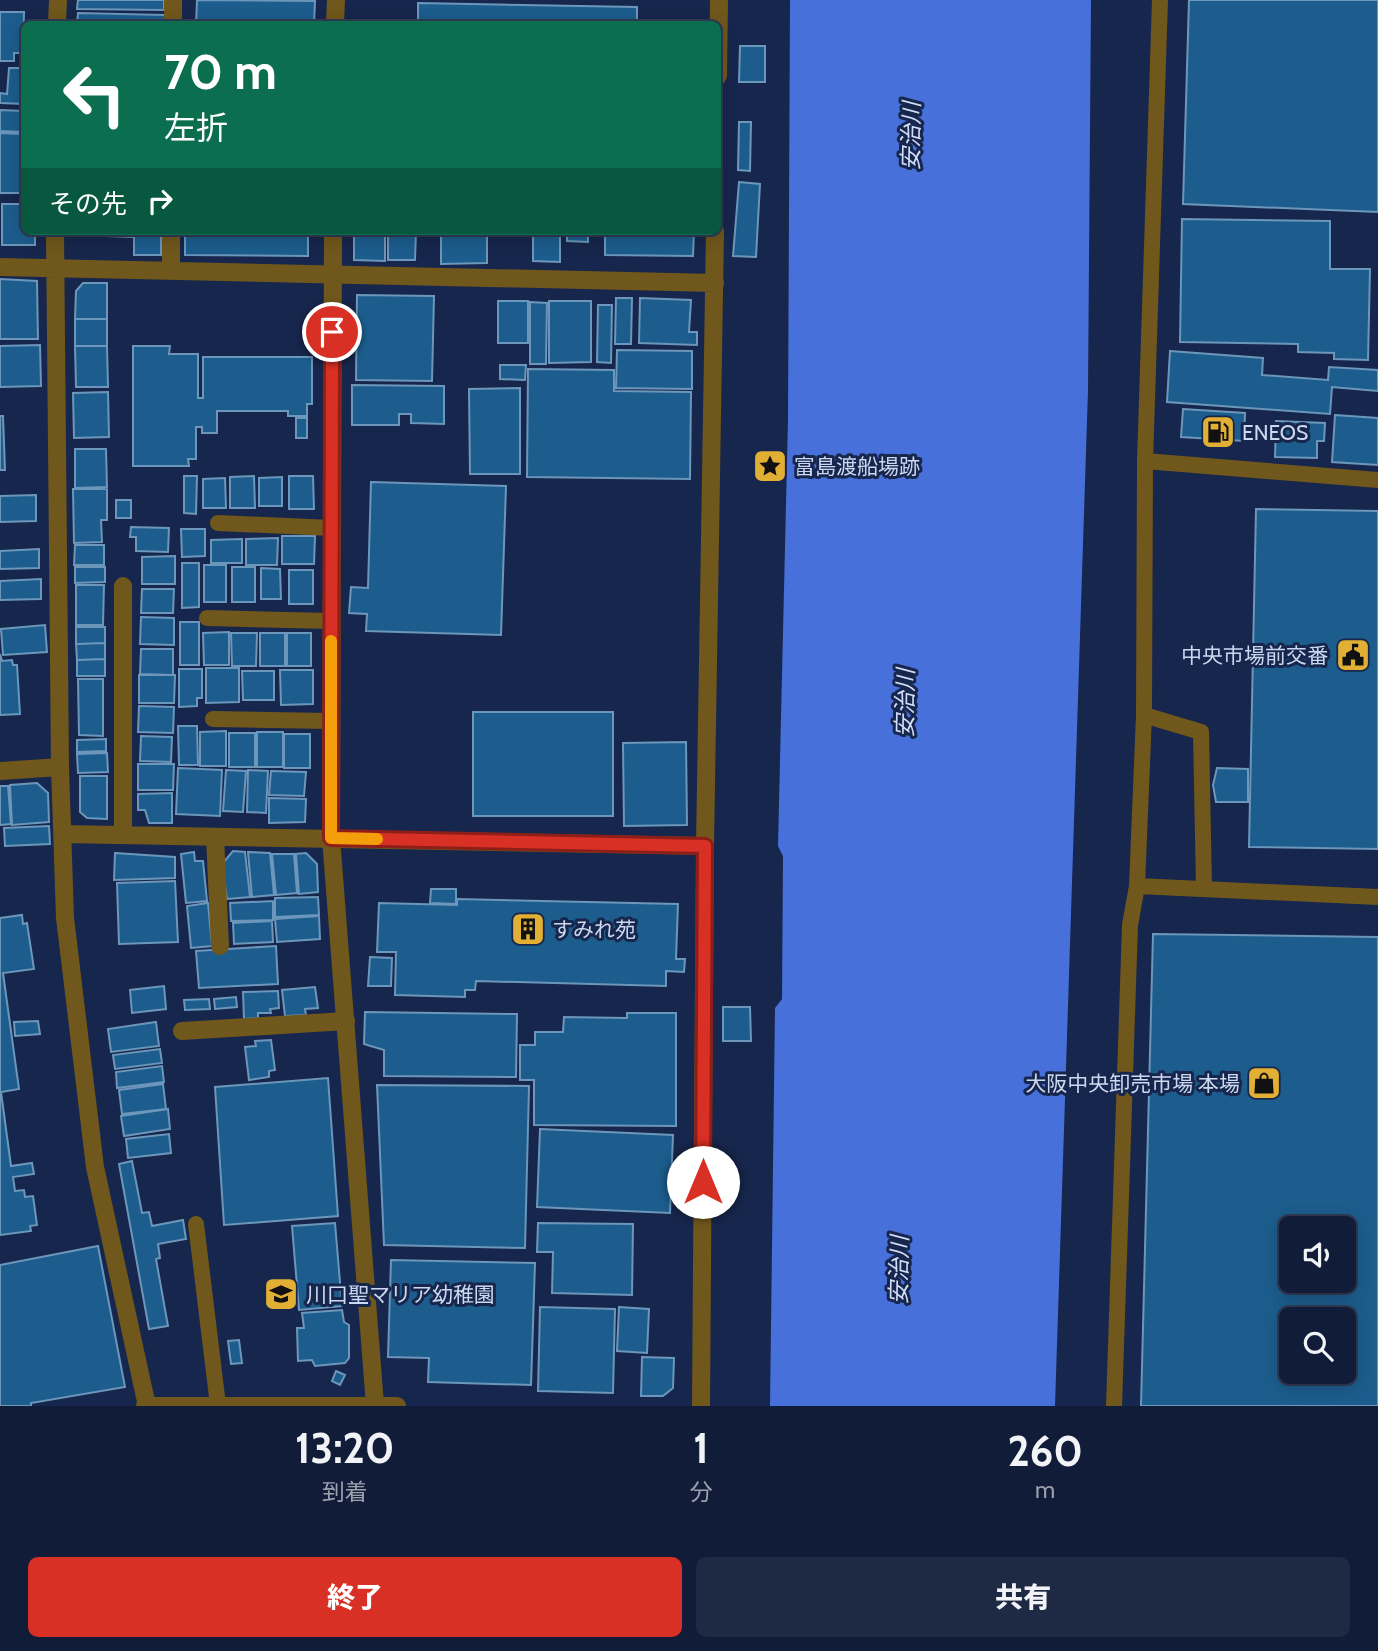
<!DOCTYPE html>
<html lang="ja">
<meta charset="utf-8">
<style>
body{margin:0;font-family:Cabin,"Noto Sans JP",sans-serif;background:#1e2944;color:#f1f3f6;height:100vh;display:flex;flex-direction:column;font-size:26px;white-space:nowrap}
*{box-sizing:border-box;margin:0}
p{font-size:23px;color:#9ca1ae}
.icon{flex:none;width:38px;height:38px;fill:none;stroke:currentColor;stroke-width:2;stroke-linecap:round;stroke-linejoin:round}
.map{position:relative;height:1406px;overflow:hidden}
.side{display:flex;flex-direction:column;background:#111c39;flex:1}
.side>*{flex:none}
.top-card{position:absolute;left:21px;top:21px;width:700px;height:214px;border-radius:10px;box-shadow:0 4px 18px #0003,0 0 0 2px #303a53;background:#0b6e4f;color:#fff;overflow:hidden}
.tools{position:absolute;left:1279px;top:1216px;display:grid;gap:14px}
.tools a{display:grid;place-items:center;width:77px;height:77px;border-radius:10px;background:#111c39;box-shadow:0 4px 18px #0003,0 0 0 2px #303a53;font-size:35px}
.pin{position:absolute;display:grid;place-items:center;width:60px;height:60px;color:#fff;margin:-30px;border:4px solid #fff;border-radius:50%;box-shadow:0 2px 7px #0007}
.me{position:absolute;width:77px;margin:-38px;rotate:0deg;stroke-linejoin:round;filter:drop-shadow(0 0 5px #0008)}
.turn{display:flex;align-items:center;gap:24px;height:147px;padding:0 28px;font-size:32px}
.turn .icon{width:91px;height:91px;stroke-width:2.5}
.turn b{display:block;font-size:49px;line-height:60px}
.then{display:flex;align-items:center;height:66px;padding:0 28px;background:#0003;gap:14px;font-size:26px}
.eta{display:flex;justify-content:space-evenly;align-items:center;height:119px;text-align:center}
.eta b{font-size:42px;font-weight:800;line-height:49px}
.action{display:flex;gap:14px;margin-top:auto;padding:14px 28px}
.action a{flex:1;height:80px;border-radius:10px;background:#d93025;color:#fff;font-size:28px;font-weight:800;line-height:80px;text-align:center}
.action a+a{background:#1e2944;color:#f1f3f6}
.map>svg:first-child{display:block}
</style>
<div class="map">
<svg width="1378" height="1406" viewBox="0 0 1378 1406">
<rect width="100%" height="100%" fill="#17264c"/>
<path fill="#4770da" d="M790,0H1091L1088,390L1055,1406H770L775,1008L782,999L783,856L778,846L788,419Z"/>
<path fill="#1c5d8d" stroke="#6c96ba" stroke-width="2" fill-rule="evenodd" d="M78,0H164V10L77,9Z
M197,0L315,1L314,24H196Z
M1189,0H1378V212L1183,204Z
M418,3L637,7V24H418Z
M0,12H24L23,53H14V61H0Z
M78,13L165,15V24H77Z
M740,46H765V82H739Z
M9,68H24V104L0,103V93L7,94Z
M0,110L24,111V132L0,131Z
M739,122H751L750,171L738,170Z
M0,133L24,134V193H0Z
M739,182L760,184L756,257L733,256Z
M2,204H24V231H35V245H2Z
M1182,219L1330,221V269H1370L1368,360L1334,359V353L1298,352V344L1180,342Z
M107,231H161V255H134V237L107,236Z
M185,231H308V256L185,255Z
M354,231H385V261L354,260Z
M388,231H416L415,260H388Z
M441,231H487V263L441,264Z
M533,231H560V262L533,261Z
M567,231H588V242L567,241Z
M605,231H694L693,256L605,255Z
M0,279L37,281L38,339H0Z
M83,283H107V319H75L76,291Z
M357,295L434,296L432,381L356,380Z
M616,298H632L631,344H615Z
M640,298L691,300L689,332H697V345L639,343Z
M498,301H528V343H498Z
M549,301H591V362L549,363Z
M530,302L547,303L546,364H530Z
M598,305H612L611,363L597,362Z
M75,319H107V346H75Z
M40,345L41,386L0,387V346Z
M75,346H107L108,387H76Z
M133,346H170L169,354H198V398H203V357H312V404H307V416H288V411H217V433H202V427H196V459H188L189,466H133Z
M617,350L692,351V389L616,388Z
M1170,351L1263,358L1262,375L1328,380L1329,367L1378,370V391L1332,387L1330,414L1167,402Z
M500,365H526L525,380L500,379Z
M528,369L614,370V391L691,392L690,479L527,477Z
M352,385L444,386V424L411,423V414H399V425H352Z
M520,388V474H470L469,389Z
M108,392L109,437L74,438L73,393Z
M1183,409L1245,413L1244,441L1181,437Z
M1335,415L1378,418V465L1332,462Z
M0,416H3L5,470H0Z
M296,418H307V438H296Z
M1276,421L1325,423L1324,441H1317V458L1275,457Z
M75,449H106L107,487L75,488Z
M184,476H197L196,514L184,513Z
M254,476L255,508H230V477Z
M289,476H313L314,509H289Z
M282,477V506H259V478Z
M225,478L226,508H203V479Z
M371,482L506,486L501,635L366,631L367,614L349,613L351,587L368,588Z
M73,489H107V520H101L102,542L74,543Z
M36,495V521L0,522V496Z
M116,500H131V518H116Z
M1256,509L1378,511V849L1249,847Z
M131,527L169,528L168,552L136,551V537H130Z
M181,529H205V556L182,557Z
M282,536H315L314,564H282Z
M278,538L277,565H246V539Z
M242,539V563H211V540Z
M75,545H104V565H74Z
M39,549V568L0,569V551Z
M175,556V584H142V557Z
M182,563H199V607L182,608Z
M204,565H226V602H204Z
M75,567H105V582L75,583Z
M232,567H255V602H232Z
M261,568L280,569L281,599H261Z
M289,570H313V604H289Z
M41,579V599L0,600V581Z
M76,585H104L103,625H76Z
M142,589H174L173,613H141Z
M141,617L174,618V645L140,644Z
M180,622H199V665H180Z
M45,625L47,652L3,655L1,629Z
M76,627H105V643L76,644Z
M229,632V665H204L203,633Z
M231,633H257L256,666H232Z
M260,633H285V666H260Z
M287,633H311V666H287Z
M105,643V659L77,660L76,644Z
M141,649H173V675L140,674Z
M0,654L2,661L12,660L13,665H17L20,714L0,715Z
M105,659V676H77V660Z
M206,668H239V702L206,703Z
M179,669H202V698H197V706L179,707Z
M280,670H313V704L281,705Z
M242,671H274V700H243Z
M139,675H175L174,703H139Z
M78,679H103V736L79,735Z
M139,706L174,707L173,733L138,732Z
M473,712H613V816H473Z
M178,726H197L198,765H179Z
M226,731V766H200V732Z
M257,732H283V767H257Z
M229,733H255V767H229Z
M284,734H310V768H284Z
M141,736L172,737L171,762L140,761Z
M106,739V751L77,752V740Z
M686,742L687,825L624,826L623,743Z
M107,753L108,772L78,773L77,754Z
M138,764H174L173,790H138Z
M178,768L222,770L220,816L176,814Z
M1217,768L1248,769V802H1216L1213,785Z
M226,770L246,771L243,812L223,811Z
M248,770L268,771L266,813L247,812Z
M271,771L306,772L304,796L269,795Z
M80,776H107V819L87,818L80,812Z
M37,783L48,793L49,822L12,825L10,785Z
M0,786H8L11,824L0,825Z
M172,793V823H149L145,810H138V794Z
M269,798L306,799L305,822L269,823Z
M49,826L50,844L5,846L4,828Z
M233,851L245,852L250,897L227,899L222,864Z
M194,852L195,861H203L207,901L186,903L181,854Z
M248,852L270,853L274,895L252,897Z
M115,853L175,857V878L114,880Z
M306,853L317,864L318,892L299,894L296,854Z
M272,854H294L297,893L276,895Z
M175,881L178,942L119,944L117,883Z
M431,889H456V904L430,903Z
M318,897L319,915L275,917V898Z
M457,899L678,904L676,959H685L684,972L666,971V986L476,981L475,990H465V997L395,995L396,952H377L379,903L457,905Z
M273,901V920L231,921L230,903Z
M208,903L212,946L191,948L187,906Z
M22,915L23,924L27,923L34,969L3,973L19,1089L1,1092L11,1166L32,1163L34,1174L13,1177L15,1191L24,1190L25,1197L33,1196L37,1225L30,1226L31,1231L0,1235V918Z
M319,916L320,939L277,942L275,919Z
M272,921L273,942L234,944L233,923Z
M1153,934L1378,937V1406H1141ZM1292,1228H1344V1281H1292ZM1292,1320H1344V1372H1292Z
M276,946L278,984L199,988L196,951Z
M370,957L392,958L391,986H368Z
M164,986L166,1009L132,1013L130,990Z
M315,987L318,1008L305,1009L306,1015L285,1016L282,990Z
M278,991L279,1008L270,1009L271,1013H258V1018L244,1019L243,992Z
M236,997L237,1007L215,1009L214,999Z
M209,999L210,1009L185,1010L184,1000Z
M723,1007H750L751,1041H723Z
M365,1012L517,1014L516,1077L384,1076V1050L364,1044Z
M627,1013H676V1126L534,1125V1080H520V1045H535V1032H563L564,1017L627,1018Z
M38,1021L40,1034L15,1036L14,1022Z
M156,1022L159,1046L111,1052L108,1029Z
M271,1040L275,1070L269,1071V1077L249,1080L245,1047L256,1046L255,1041Z
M160,1049L162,1063L115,1069L113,1055Z
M162,1066L164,1082L117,1088L116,1072Z
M328,1078L338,1216L224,1225L215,1087Z
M163,1084L166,1109L122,1114L119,1090Z
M377,1085L529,1086L525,1248L384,1245Z
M168,1109L170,1129L124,1136L121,1116Z
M540,1129L673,1135L670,1213L537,1207Z
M169,1134L171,1153L128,1158L126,1139Z
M132,1161L142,1213L149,1212L152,1226L183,1220L186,1239L158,1244L160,1258L156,1259L168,1326L149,1329L119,1164Z
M335,1223L342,1306L299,1310L292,1226Z
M538,1223L633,1224L632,1295L552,1293L553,1252H537Z
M98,1246L125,1387L31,1403V1406H0V1265Z
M391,1260L535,1263L531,1385L428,1382L429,1358L388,1357Z
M540,1307L615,1309L613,1393L538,1391Z
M619,1307L649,1309L647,1353L617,1351Z
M342,1310L344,1322L349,1325V1358L345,1363L315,1366L312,1360L298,1361L297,1328H304L302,1313Z
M239,1340L242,1363L231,1364L228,1341Z
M642,1357L674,1358L673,1388L663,1396H641Z
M336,1371L345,1375L340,1385L332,1381Z"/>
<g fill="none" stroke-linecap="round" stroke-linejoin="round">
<path stroke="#70571c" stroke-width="16" d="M1145,461L1378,480
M218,523L332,528
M207,618L331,621
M1144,715L1201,732L1204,889
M213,719L331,721
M1137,886L1378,897
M196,1224L218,1405
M1114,1406L1130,925L1137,886L1144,715L1145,461L1160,0"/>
<path stroke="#70571c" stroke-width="18" d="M57,24L58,0
M173,24V0
M718,76L719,0
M55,231L60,767L65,918L95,1167L147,1406
M0,267L715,283
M171,271V231
M0,771L60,767
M62,834L705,846
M123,835V586
M215,837L220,946
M182,1031L346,1021
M145,1406H397
M701,1406L705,846L715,231"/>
<path stroke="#70571c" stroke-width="18" d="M335,24L336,0
M333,231L331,838L375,1405"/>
</g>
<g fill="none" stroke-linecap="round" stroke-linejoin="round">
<g stroke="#8d1f18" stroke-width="18">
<path id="route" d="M332,332L331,838L705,846L703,1182"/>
</g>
<use href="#route" stroke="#d93025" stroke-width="12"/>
<path stroke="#f59e0b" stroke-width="12" d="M331,641V838L377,839"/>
</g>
<defs>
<g id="fuel-square" transform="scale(1.75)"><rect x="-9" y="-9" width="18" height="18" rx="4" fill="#e1af34" stroke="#17264c"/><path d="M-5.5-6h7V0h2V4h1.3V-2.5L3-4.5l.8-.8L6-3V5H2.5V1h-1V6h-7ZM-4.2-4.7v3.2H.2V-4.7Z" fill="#111"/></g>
<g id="sight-square" transform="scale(1.75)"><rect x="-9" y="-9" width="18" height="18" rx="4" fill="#e1af34" stroke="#17264c"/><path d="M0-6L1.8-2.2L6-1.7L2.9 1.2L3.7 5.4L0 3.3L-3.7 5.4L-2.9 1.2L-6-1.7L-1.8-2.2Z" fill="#111"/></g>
<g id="civic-square" transform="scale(1.75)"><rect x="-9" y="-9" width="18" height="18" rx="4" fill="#e1af34" stroke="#17264c"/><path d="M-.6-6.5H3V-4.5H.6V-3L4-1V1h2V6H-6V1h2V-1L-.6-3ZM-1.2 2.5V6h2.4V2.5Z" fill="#111"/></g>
<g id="building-square" transform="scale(1.75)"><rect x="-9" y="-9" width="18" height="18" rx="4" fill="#e1af34" stroke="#17264c"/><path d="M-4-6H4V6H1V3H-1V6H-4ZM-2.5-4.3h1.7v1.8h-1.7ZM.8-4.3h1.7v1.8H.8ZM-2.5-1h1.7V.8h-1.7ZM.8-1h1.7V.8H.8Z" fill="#111"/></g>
<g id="shop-square" transform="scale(1.75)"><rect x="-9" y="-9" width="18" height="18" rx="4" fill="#e1af34" stroke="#17264c"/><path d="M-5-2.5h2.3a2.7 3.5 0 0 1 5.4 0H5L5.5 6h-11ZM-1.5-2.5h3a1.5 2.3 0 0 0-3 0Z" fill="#111"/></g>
<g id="school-square" transform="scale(1.75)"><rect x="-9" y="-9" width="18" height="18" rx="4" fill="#e1af34" stroke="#17264c"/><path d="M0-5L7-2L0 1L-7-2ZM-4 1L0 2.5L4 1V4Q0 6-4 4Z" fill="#111"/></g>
</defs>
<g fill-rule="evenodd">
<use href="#fuel-square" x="1218" y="432"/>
<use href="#sight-square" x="770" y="466"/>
<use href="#civic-square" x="1353" y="655"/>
<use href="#building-square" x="528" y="929"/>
<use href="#shop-square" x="1264" y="1083"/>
<use href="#school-square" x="281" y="1294"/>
</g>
<g text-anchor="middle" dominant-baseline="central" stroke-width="6" stroke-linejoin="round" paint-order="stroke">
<g font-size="21" fill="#ccd8f0" stroke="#17264c" text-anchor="start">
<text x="1242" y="432">ENEOS</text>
<text x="794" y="466">富島渡船場跡</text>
<text x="1328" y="655" text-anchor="end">中央市場前交番</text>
<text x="552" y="929">すみれ苑</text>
<text x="1240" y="1083" text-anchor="end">大阪中央卸売市場 本場</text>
<text x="306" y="1294">川口聖マリア幼稚園</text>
</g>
<g font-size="23" font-style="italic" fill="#d1def9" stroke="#17264c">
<text transform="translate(911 136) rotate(-89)">安治川</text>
<text transform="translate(905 703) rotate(-89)">安治川</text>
<text transform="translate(899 1270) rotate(-89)">安治川</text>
</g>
</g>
</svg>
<div class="tools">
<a><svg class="icon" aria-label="sound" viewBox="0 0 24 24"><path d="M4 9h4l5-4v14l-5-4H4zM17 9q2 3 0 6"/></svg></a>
<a><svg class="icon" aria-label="search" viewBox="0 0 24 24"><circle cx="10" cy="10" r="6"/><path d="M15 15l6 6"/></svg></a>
</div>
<div class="pin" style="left:332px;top:332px;background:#d93025"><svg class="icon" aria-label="arrive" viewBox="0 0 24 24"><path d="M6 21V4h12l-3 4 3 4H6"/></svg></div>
<svg class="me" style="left:703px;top:1182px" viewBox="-20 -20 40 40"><circle r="19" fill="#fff"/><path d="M0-13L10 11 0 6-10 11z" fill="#d93025"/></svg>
<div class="top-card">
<div class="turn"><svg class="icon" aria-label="left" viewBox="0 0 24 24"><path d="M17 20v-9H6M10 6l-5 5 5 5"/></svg><div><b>70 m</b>左折</div></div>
<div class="then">その先<svg class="icon" aria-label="right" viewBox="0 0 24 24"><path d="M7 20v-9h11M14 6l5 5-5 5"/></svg></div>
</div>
</div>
<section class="side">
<div class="eta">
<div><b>13:20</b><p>到着</p></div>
<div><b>1</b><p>分</p></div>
<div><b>260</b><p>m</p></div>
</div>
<div class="action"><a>終了</a><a>共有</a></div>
</section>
